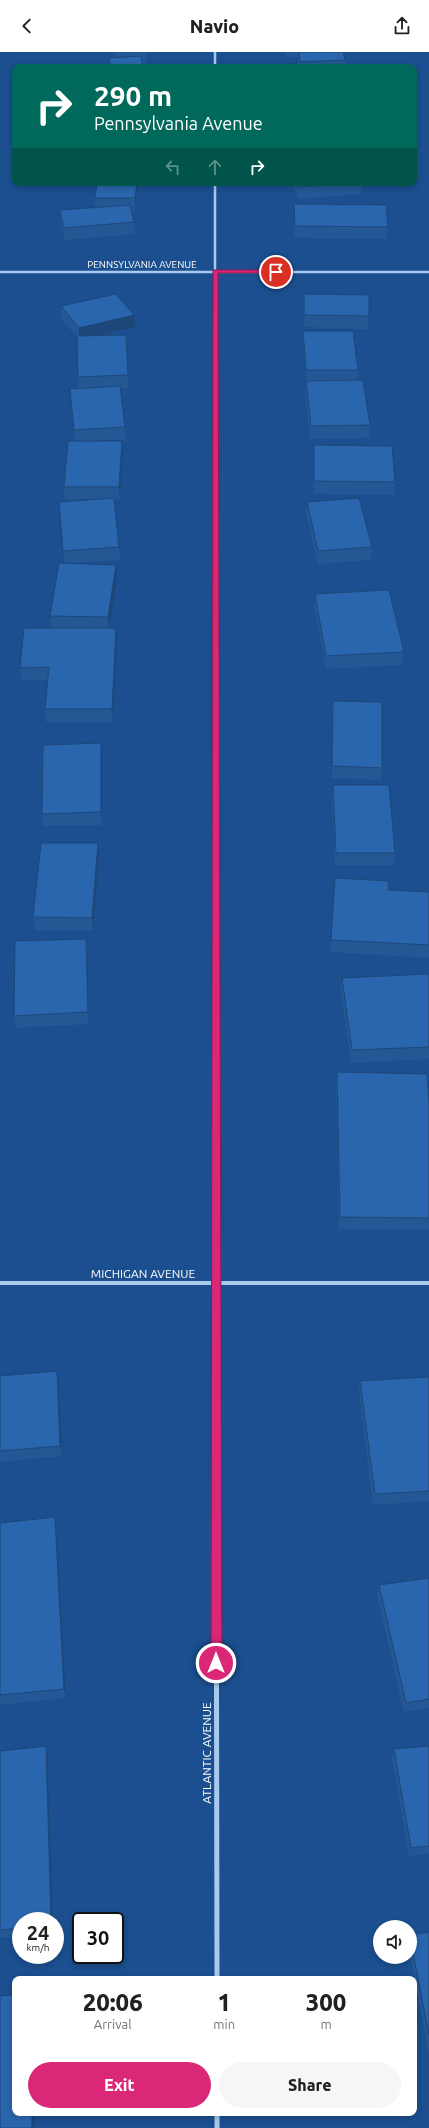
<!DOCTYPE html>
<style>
body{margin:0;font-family:Ubuntu,sans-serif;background:#f6f6f6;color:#202124;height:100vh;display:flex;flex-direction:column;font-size:15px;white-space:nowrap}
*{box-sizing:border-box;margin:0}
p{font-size:13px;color:#757577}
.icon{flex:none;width:22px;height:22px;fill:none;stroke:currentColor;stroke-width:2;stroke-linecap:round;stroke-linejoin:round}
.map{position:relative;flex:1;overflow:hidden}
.drawer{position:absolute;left:12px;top:1924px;width:405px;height:140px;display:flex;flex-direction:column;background:#fff;border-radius:8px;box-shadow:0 2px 6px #0003}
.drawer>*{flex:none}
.banner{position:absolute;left:12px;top:12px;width:405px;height:122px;border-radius:8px;box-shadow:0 2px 6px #0003;background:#00695c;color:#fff;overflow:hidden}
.buttons{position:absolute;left:373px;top:1868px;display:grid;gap:8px}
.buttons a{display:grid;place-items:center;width:44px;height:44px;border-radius:50%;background:#fff;box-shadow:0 2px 6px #0003;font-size:20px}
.speed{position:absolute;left:12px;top:1860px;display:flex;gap:8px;font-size:20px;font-weight:700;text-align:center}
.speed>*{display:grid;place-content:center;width:52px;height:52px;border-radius:50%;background:#fff;box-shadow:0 2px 6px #0003;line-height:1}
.speed small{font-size:10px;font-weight:400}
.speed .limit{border:2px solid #111;border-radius:6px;background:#fff;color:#111}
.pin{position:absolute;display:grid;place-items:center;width:34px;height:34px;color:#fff;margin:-17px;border:2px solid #fff;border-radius:50%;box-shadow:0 1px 4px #0007}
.me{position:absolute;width:44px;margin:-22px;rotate:0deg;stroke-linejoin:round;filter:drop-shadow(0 0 3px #0008)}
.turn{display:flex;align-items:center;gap:14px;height:84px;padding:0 16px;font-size:18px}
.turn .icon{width:52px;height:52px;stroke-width:2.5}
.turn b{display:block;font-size:28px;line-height:34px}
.lanes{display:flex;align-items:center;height:38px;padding:0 16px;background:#0003;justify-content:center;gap:20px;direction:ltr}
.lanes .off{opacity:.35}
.eta{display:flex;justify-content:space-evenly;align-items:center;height:68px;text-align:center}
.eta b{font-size:24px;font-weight:800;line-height:28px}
.primary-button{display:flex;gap:8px;margin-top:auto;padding:8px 16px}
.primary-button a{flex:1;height:46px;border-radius:24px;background:#db2777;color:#fff;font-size:16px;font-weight:800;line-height:46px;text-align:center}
.primary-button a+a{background:#f6f6f6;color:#202124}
header{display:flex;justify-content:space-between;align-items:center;height:52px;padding:0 16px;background:#fff;font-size:18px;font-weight:800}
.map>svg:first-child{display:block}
</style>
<header><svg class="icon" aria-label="back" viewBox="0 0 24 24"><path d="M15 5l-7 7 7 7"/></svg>Navio<svg class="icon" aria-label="share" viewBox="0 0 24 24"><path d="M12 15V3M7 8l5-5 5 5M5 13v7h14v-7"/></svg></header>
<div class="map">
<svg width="429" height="2076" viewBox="0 0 429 2076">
<rect width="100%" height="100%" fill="#1b4f8f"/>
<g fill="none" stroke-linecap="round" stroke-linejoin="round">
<path stroke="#a9c9ee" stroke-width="2.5" d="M215,0V15
M215,131V342
M0,220H429"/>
<path stroke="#a9c9ee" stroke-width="3" d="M215,341L216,781"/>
<path stroke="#a9c9ee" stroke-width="4" d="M216,780V1347
M0,1231H429"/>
<path stroke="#a9c9ee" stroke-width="5" d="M216,1346L217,1927
M217,2061V2076"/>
</g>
<path fill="#245895" d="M115,0H146V11H142L143,15H110L109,6L115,5Z
M285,0H343L345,8V15H299L297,5H286Z
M138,131L135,158H131L134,170L135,182L65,188L61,170L60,158L95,156V146Z
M292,131H362L361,142L298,147Z
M294,152L388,175L387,187L294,186Z
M304,242L369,264L368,277L304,275Z
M61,254L135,275L98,284L126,283L128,336H120L125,375L126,387L93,389H122L123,402L120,447H114L119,495L120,508L64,511L59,450L96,447H65L64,435L75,389L70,337L78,336L77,285L61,267Z
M303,279L358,318L357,328L370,373L369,386L310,387L305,341L306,331L303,292Z
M314,393L395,430L394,443L314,442L313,406Z
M307,450L372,495L371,508L318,512L306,462Z
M117,526L109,576L117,589L113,670H46L45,657L48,628H21L20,616L51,576L50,564Z
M315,542L404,600L402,613L326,617L314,554Z
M333,649L382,716L381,728L332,726V662Z
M102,704V773L43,774L42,762Z
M333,733L395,801L393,814L335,813L332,746Z
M99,804L93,878H35L33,865Z
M335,826L388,838L429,840V906L330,900Z
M87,899L89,972L15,976L14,964Z
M429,922V1007L351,1011L341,939L342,926Z
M337,1020L429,1051V1178L339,1177L336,1032Z
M57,1319L59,1330L62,1404L0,1410V1324Z
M429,1325V1449L373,1453L359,1340L360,1329Z
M55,1465L56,1476L66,1646L0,1653V1471Z
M429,1526V1656L404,1660L377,1543L379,1533Z
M429,1694V1802L409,1804L392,1706L394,1697Z
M0,1699L47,1703L21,1869V1884L0,1886Z
M429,1880V2003L410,1904V1883Z"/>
<path fill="#1d4779" d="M137,131H138L135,158V146Z
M134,263L135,275L79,288V276Z
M122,389L123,402L120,447L119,435Z
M116,513L117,526L109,578L108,565Z
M116,576L117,589L113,670L112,657Z
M101,691L102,704V773L101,760Z
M98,791L99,804L93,878L92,866Z
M86,887L87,899L89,972L88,960Z
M57,1319L59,1330L62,1404L60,1394Z
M55,1465L56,1476L66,1646L64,1637Z
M46,1694L47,1703L53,1869H51Z
M32,2061H34V2076H32Z"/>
<path fill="#2a66ad" stroke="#1d4779" d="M299,0H343L345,8L300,10Z
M141,4L143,15H111L109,6Z
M97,131H137L135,146H95Z
M297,131H354L299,135Z
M294,152L386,153L388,175L295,174Z
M130,153L134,170L64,176L60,158Z
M116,242L134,263L79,276L61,254Z
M304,242L369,243V264L304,263Z
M303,279H353L358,318H306Z
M126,283L128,323L78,325L77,284Z
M363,328L370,373L311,374L306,329Z
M120,334L125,375L74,378L70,337Z
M68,389H122L119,435H64Z
M314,393L392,394L395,430L314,429Z
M114,446L119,495L63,499L59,450Z
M359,446L372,495L318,499L307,450Z
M59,511L116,513L108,565L50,564Z
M389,538L404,600L326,604L315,542Z
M24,576H116L112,657H45L49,615L20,616Z
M333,649L382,650V716L332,714Z
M101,691V760L42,762L43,693Z
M333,733H389L395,801H336Z
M41,791H98L92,866L33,865Z
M335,826L389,829L388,838L429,840V893L331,888Z
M86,887L88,960L14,964L15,889Z
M429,922V995L352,998L342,926Z
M337,1020L427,1022L429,1051V1166L340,1165Z
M57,1319L60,1394L0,1399V1324Z
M429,1325V1439L375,1442L360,1329Z
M55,1465L64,1637L0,1643V1471Z
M429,1526V1647L406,1651L379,1533Z
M46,1694L51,1869H21V1876L0,1878V1699Z
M429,1694V1794L411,1796L394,1697Z
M429,1880V1983L410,1885V1883Z
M15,1943V2061H32V2076H0V1944Z"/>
<path fill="#db2777" stroke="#8e194d" d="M213,218H276L279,220L276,221H218L222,1611L220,1615L216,1616L212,1615L211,1611Z"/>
<g text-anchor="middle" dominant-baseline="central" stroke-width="4" stroke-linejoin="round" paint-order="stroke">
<g font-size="10" fill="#fff" stroke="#1b4f8f">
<text x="142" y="212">PENNSYLVANIA AVENUE</text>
</g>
<g font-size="12" fill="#fff" stroke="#1b4f8f">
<text x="143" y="1221">MICHIGAN AVENUE</text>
<text transform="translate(206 1701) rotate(-90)">ATLANTIC AVENUE</text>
</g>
</g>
</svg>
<div class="buttons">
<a><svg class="icon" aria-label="sound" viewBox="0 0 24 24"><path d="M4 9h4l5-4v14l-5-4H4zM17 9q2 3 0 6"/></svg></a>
</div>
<div class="speed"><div>24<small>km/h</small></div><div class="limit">30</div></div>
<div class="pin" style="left:276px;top:220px;background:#d93025"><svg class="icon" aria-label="arrive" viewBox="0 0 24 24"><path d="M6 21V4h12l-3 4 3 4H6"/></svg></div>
<svg class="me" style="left:216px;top:1611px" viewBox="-20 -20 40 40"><circle r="17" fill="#db2777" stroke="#fff" stroke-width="3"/><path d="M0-11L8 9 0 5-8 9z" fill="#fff"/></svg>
<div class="banner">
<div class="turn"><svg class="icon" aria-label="right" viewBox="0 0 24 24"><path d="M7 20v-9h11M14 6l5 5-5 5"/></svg><div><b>290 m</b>Pennsylvania Avenue</div></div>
<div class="lanes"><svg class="icon off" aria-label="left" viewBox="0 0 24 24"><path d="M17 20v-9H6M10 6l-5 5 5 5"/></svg><svg class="icon off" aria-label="ahead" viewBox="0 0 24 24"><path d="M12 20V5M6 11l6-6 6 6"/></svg><svg class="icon" aria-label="right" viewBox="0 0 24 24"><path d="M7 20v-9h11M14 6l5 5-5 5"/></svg></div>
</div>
<section class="drawer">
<div class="eta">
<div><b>20:06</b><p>Arrival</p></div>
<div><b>1</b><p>min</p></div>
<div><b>300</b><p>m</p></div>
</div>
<div class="primary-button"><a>Exit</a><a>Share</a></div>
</section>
</div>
